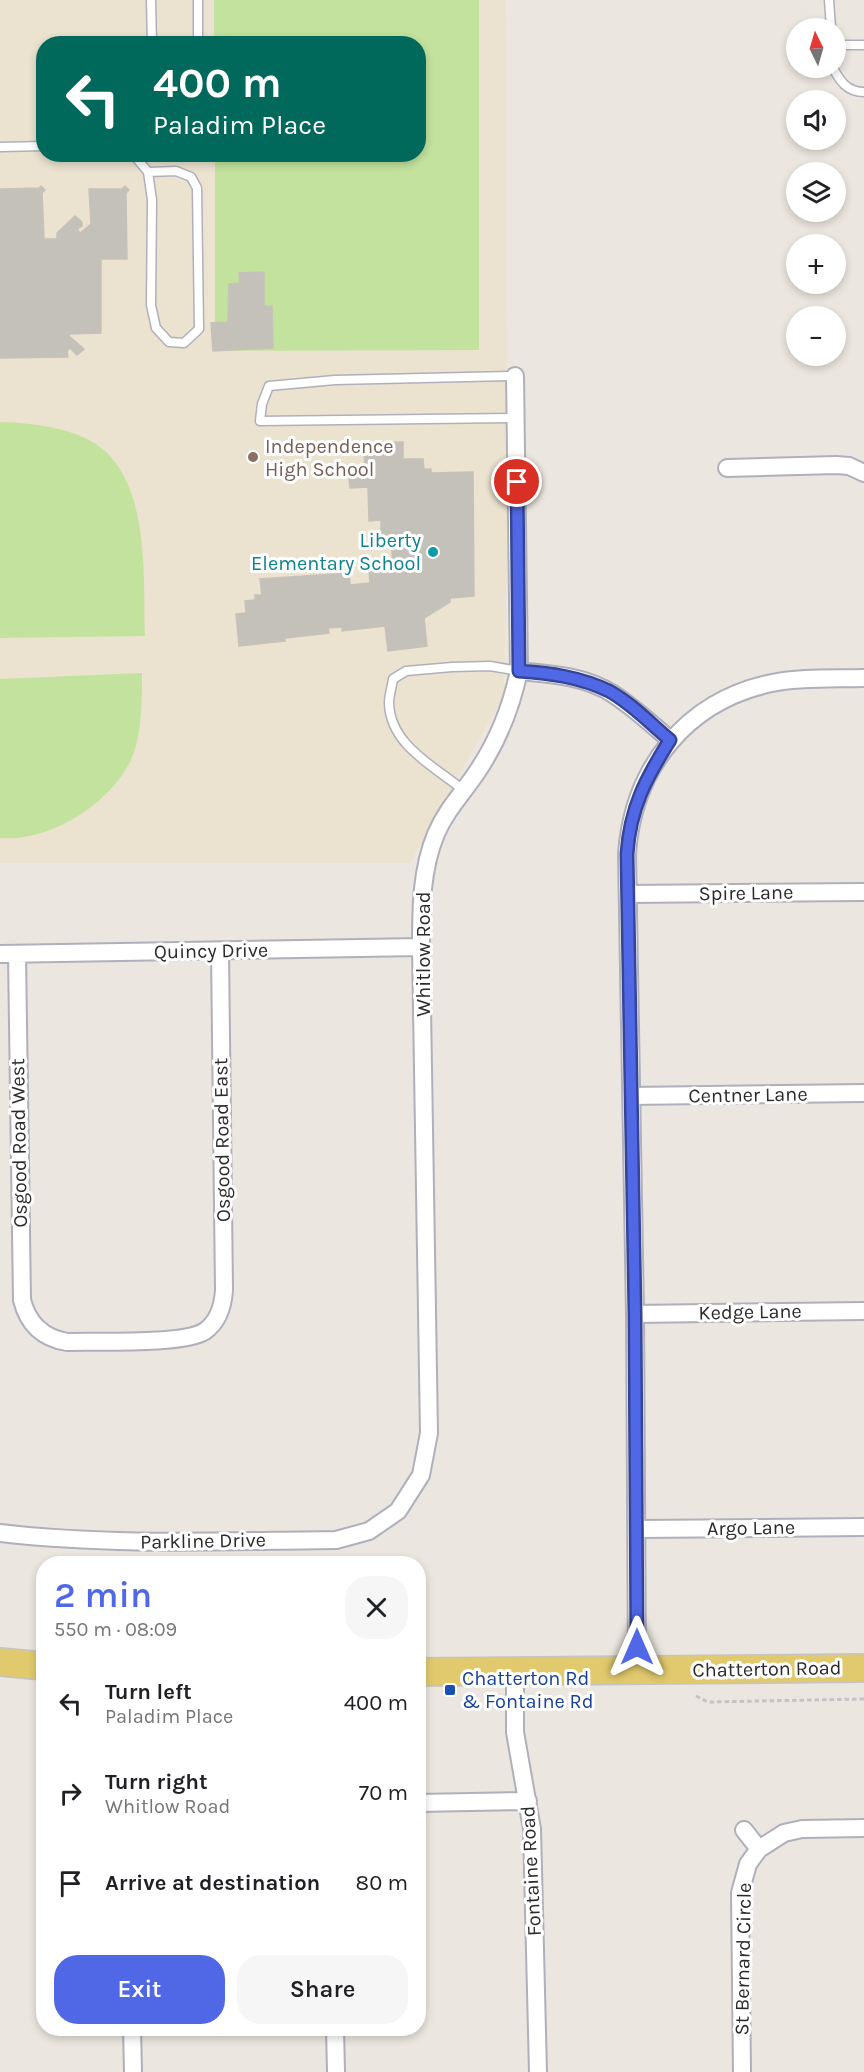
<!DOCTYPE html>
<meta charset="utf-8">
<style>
body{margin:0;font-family:Karla,sans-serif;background:#f6f6f6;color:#202124;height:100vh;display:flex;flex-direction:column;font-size:22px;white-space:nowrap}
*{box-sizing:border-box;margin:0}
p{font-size:20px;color:#757577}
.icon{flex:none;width:33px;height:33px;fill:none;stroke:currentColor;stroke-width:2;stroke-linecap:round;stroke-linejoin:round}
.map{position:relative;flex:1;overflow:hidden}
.details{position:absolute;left:36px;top:1556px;width:390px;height:480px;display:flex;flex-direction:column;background:#fff;border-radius:24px;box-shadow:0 3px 9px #0003}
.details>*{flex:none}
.top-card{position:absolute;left:36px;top:36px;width:390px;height:126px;border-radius:24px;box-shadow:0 3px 9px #0003;background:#00695c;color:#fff;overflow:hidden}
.needle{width:39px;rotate:355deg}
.controls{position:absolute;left:786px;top:18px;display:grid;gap:12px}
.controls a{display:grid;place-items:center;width:60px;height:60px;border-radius:50%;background:#fff;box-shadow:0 3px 9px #0003;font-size:30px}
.pin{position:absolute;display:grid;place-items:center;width:51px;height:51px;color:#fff;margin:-26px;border:3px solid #fff;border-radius:50%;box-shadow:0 2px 6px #0007}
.me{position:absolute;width:66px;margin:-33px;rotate:0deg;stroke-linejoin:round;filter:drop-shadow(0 0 4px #0008)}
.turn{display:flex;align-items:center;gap:21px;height:126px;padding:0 18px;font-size:27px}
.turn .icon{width:78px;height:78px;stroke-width:2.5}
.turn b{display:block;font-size:42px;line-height:51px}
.round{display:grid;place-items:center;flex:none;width:63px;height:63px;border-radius:24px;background:#f6f6f6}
.overview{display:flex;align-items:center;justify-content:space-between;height:102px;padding:0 18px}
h1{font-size:36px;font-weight:600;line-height:45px;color:#5168e6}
.button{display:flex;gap:12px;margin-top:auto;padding:12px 18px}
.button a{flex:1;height:69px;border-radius:24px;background:#5168e6;color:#fff;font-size:24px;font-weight:600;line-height:69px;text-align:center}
.button a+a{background:#f6f6f6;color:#202124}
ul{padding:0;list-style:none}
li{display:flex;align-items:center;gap:18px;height:90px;padding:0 18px}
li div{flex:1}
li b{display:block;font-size:22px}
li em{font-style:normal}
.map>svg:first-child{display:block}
</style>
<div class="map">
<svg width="864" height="2072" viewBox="0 0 864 2072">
<rect width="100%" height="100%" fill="#ebe6df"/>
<path fill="#ebe3d0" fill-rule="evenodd" d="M0,0H506L507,552L504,695L410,863H0ZM44,44H418V154H44Z"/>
<path fill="#c3e29e" d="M214,0H479V350L215,351V155L418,154V44L214,43Z
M0,422C33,423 80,428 105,451C150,492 143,581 145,636L0,638Z
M142,673C142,699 142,736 131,760C110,804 50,842 0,838V679Z"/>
<path fill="#c4c0ba" stroke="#c6c2b8" stroke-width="1.5" d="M41,186L45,190L42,193L44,239H57V233L75,216L82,222V226L77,229L80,233L91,224L89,189H122L125,186L129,190L126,193L127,259H101V333L70,334L69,336L84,349L77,355L70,348L67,351L68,357L0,358V189L39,188Z
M264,272V306H272L273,348L213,351L211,323L228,322L229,284L240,283L239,273Z
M403,442V459H423L424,469H431V473L473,472L474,596L450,598V602L424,618L427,646L388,651L385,626L342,631V627L328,628L329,633L285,638V641L239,646L236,614L246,613L245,601L255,600V595H262L260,579L349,573L350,585L370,583L369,570L393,569L391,535H381V520L369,521L368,487L350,488L349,478H365L364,443Z"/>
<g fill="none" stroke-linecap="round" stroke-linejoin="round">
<g stroke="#afb0ba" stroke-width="11">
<path id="lane" d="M151,0L152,44
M198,0V44
M829,0L831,28
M836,45H864
M833,68C840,81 847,92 864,92
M0,147L44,146
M133,154L148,172L152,200L151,305L156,328L169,342L184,343L199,329L197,188L191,177L176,171L148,172
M515,376L335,380L269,386L262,404L260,421L516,418
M463,790C434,766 390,745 389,703C389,695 392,687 393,679L406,671L452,667L490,666L519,671"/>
</g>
<g stroke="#afb0ba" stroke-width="20">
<path id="street" d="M727,468L836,465L849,466L864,473
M519,671C551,674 585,676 613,694C633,707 652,724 670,740
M628,894L864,892
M0,954L421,947
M17,954L22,1300C28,1324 43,1338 67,1342C96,1341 185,1345 205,1331C219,1321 223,1306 224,1290L220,951
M631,1096L864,1093
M635,1314L864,1311
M637,1529L864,1527
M0,1533C111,1546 224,1541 336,1540L369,1531L398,1511L421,1475L429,1433L421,947C421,909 421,870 436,834C446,810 463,793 477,772C498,741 511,708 519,671L515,376
M637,1670L635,1314L627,854C633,768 686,701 772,683C802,677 834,679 864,678
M515,1672V1732L532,1829L538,2072
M418,1803L528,1801
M744,1830L759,1849
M132,2028L133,2072
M335,2028L336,2072
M742,2072L740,1893L748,1864L759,1849L784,1833L802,1829L864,1828"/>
</g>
<g stroke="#c4c4c4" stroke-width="30">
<path id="primary" d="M0,1662L44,1666
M418,1672L864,1668"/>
</g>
<path stroke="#c4c4c4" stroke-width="3" stroke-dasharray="4.5 3" stroke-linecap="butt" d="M696,1696L708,1702L864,1699"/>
<use href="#lane" stroke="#fff" stroke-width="8"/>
<use href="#street" stroke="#fff" stroke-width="16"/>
<use href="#primary" stroke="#e1ca6d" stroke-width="27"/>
</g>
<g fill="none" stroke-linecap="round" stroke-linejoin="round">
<g stroke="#354496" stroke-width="15">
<path id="route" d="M517,482L519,671C550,673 580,677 609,691C631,703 651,724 670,740C646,778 630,808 627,854L635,1314L637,1647"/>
</g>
<use href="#route" stroke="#5168e6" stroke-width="10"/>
</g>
<circle fill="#8d6e63" stroke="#fff" stroke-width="2" cx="253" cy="457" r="6"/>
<circle fill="#0f9aa8" stroke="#fff" stroke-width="2" cx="433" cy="552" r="6"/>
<rect fill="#1a4fb4" stroke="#fff" stroke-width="2" x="444" y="1684" width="12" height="12" rx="3"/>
<g text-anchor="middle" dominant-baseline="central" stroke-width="6" stroke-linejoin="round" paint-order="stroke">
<g font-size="20" fill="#785e54" stroke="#fff" text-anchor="start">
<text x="265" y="446">Independence<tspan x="265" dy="23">High School</tspan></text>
</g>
<g font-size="20" fill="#0d838f" stroke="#fff" text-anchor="end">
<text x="421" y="540">Liberty<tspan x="421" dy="23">Elementary School</tspan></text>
</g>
<g font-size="20" fill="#2b2b2b" stroke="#fff">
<text transform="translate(746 893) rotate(-1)">Spire Lane</text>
<text transform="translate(211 951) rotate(-1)">Quincy Drive</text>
<text transform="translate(423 954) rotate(-90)">Whitlow Road</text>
<text transform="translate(748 1095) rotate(-1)">Centner Lane</text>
<text transform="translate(222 1140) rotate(-91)">Osgood Road East</text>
<text transform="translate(19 1143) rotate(-91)">Osgood Road West</text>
<text transform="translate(750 1312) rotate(-1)">Kedge Lane</text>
<text transform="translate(751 1528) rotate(-1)">Argo Lane</text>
<text transform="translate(203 1541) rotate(-1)">Parkline Drive</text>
<text transform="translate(767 1669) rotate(-1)">Chatterton Road</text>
<text transform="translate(531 1871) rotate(-93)">Fontaine Road</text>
<text transform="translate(743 1959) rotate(-89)">St Bernard Circle</text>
</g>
<g font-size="20" fill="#164399" stroke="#fff" text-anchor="start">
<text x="462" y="1678">Chatterton Rd<tspan x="462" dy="23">&amp; Fontaine Rd</tspan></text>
</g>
</g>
</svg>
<div class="controls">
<a><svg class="needle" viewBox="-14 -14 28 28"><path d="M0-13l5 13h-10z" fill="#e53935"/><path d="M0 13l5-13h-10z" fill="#757577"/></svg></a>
<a><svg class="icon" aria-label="sound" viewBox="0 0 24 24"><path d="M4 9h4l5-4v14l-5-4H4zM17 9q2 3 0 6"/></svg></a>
<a><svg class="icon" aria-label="layers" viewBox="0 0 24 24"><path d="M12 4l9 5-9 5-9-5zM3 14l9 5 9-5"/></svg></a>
<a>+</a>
<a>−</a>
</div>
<div class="pin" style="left:517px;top:482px;background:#d93025"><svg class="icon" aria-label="arrive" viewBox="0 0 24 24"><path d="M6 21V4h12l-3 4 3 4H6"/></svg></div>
<svg class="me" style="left:637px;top:1647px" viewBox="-20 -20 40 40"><path d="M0-17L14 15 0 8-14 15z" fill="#5168e6" stroke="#fff" stroke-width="4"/></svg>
<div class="top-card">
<div class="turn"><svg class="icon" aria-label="left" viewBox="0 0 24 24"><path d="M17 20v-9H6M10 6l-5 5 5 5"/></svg><div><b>400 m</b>Paladim Place</div></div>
</div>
<section class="details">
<div class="overview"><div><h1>2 min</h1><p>550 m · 08:09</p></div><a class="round"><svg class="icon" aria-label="close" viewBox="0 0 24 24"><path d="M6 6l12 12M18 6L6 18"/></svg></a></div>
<ul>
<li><svg class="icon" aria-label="left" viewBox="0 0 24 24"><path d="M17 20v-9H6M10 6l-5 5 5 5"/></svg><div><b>Turn left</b><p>Paladim Place</p></div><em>400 m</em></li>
<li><svg class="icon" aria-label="right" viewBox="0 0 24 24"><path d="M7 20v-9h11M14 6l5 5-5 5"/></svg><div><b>Turn right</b><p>Whitlow Road</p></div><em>70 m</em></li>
<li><svg class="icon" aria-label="arrive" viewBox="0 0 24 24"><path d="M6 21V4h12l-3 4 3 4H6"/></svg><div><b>Arrive at destination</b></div><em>80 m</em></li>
</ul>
<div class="button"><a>Exit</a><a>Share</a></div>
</section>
</div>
